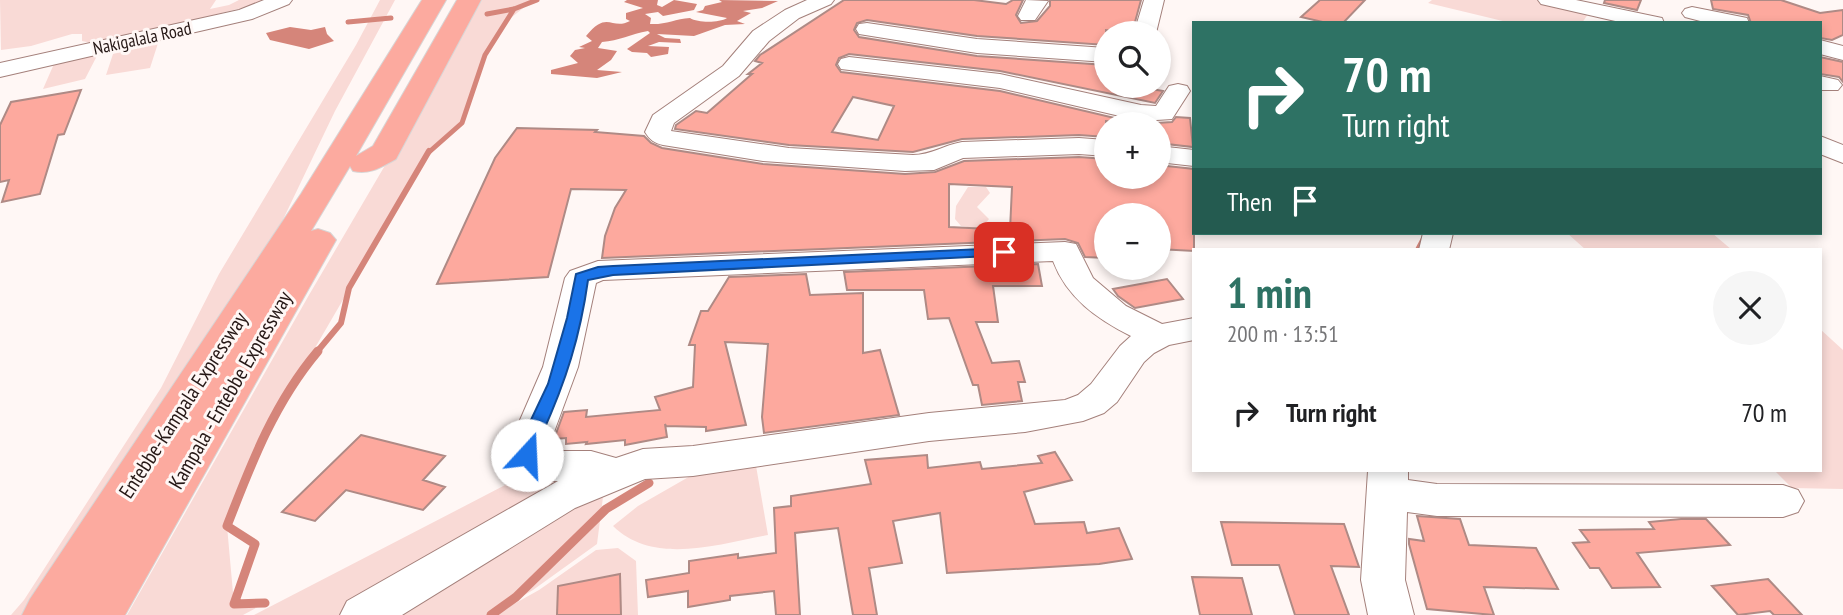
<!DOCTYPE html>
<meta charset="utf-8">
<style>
body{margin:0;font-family:"PT Sans Narrow",sans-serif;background:#f6f6f6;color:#202124;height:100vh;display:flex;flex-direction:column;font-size:26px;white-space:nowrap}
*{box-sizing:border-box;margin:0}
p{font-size:23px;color:#757577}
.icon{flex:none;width:38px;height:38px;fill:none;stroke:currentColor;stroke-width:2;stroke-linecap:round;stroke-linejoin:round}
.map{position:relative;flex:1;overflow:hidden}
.sheet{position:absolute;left:1192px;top:248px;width:630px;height:224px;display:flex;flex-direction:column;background:#fff;border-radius:0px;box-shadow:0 4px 10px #0003}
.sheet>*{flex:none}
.guide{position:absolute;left:1192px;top:21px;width:630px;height:214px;border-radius:0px;box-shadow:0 4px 10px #0003;background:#2e7264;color:#fff;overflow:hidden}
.buttons{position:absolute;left:1094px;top:21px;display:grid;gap:14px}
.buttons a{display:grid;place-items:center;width:77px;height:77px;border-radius:50%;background:#fff;box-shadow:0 4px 10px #0003;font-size:35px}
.pin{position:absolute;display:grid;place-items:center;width:60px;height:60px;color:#fff;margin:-30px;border-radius:14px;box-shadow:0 4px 10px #0006}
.me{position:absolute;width:77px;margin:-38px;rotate:20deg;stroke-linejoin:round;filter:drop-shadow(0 0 5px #0008)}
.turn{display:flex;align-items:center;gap:24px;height:147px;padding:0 35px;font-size:32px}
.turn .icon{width:91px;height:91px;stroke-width:2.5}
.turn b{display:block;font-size:49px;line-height:60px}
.then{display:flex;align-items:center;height:66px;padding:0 35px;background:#0003;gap:14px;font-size:26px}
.round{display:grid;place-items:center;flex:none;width:74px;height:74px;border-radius:37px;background:#f6f6f6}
.headline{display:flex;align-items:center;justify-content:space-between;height:119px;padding:0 35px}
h1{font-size:42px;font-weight:600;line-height:52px;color:#2e7264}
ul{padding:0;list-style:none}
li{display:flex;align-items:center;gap:21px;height:91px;padding:0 35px}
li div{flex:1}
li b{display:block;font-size:26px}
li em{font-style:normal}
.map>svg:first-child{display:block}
</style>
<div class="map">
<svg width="1843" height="615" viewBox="0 0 1843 615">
<rect width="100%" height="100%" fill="#fff7f5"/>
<path fill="#f9dad6" d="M0,0H216L210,9L229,5L239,0H274L96,44L82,41V34H72L31,46L1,50Z
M380,0H395L335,111L255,278L33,615H11L24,600L161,388L219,274L356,45Z
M482,0H533L506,22L485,58L462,123L430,150L258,446L227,526L234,604L265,603L243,615H127L309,295Z
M1432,0H1544L1590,11L1582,23H1511L1428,3Z
M160,37L150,68L106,75L116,45Z
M100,50L85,79L43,89L57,57Z
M968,187H986L990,193L977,207L989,219L981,229L961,226L955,219L956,206Z
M1567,233H1712L1732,250H1586Z
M1820,329L1843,350V489L1792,488L1775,471H1820Z
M755,460L768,535C718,544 654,566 613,526L638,506L706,467Z
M561,473L563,481L340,615H254L517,479Z
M603,497L597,544L533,590L490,615H388L557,513Z
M618,548L636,561L638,615H494L539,590L596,550Z"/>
<path fill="#d5857a" d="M627,0H658L657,5L662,7L674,0L697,4L694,10L663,16L658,12L645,14L651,18L650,24C665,25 675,19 690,18C698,23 719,23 727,18L696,12L703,10L705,6L722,2L719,0L778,1L762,8L743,11L751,13L737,21L745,24L725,25L694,36L657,34L665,38L680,39L681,43L659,42L648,46L669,47L668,54L651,57L647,53L632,52L627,49L650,33L648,31C631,34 619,41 602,42L598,48L617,51L611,60L597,70L622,72L597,78L551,74V70L578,63L570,56L575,50L585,48L579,47L592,41L586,36C608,9 611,31 630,21L626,19V13L643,8L624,2Z
M290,27L311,30L325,27L327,34L334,41L309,49L270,40L266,33Z"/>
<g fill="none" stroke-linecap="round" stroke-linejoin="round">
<path stroke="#d5857a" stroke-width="5" d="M487,14L514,9L537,0
M348,22L391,18
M428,153L462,123L485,55L514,9"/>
<path stroke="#d5857a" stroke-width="6" d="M1418,250L1427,233
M316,353L341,323L349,288L429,151"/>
<path stroke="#d5857a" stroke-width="9" d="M265,603L234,604L255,544L227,526C251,464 274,403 318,351
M491,615L516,597L606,509L649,483"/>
</g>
<path fill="#fda99e" stroke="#af8a85" stroke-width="2" fill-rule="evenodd" d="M844,0H974L1006,4L1013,0H1023L1016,15L1021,23L1037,21L1050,6V0H1141L1132,33L1106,30V45L977,36L867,20L857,23L854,30L859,37L977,56L1106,65V86H1134L1163,91L1155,103L1000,71L849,54L839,58L836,65L841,72L1000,91L1140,124L1172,122L1176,117L1190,118L1193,147L1158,143V124H1145L1106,121V137L1079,135L962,139L913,152L789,145L675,129L676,125L696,111L707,113L752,74H748L762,63L755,61L760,55ZM853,97L894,106L878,140L832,132Z
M1320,0H1365L1343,23H1327L1301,17Z
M1605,0H1641L1637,10L1604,3Z
M1711,0H1781L1820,13L1843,10V35L1832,40L1820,38V23H1751L1748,15L1713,9Z
M1820,57L1843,62V82L1839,77L1820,74Z
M81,90L64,134L58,135L40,194L2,202L9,180L0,182V125L11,102Z
M517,128L597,130L595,132L644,136L651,143L662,148L763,164L905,174L935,172L964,161L1079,157L1106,159V177H1158V165L1194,169V251L1158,249V215H1106V258L1085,257L1078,243L1065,239L602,258L605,236L615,208L626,190L571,189L548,277L437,284L495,158ZM949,184L1012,187L1010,230L949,227Z
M1038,264L1042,286H993L998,322H976L992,363L1019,361L1025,382H1018L1022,401L982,405L978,385H973L949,318L928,319L924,290H847L844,272Z
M806,274L810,295L863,293V353L880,350L899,415L764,433L762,417L768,344L725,342L746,425L706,431V427L666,426L665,424L667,437L625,445V440L586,444L587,442L566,444V438L554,439L564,412L587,410L586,417L660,410L655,397L693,387L695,345H689L701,311H708L729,277Z
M1167,279L1183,299L1135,308L1118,296L1113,289Z
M361,435L445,456L423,480L445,487L423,510L346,490L315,521L282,512Z
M1055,452L1072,480L1024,492L1035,524L1084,522L1087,533L1119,528L1132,559L1099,564L947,573L940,513L893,521L902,563L869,568L877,615H853L838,528L795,533L800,615H776L774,591L730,596V600L688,607V591L648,597L646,580L689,573V561L738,554V558L776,553L774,508L791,506V496L871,484L865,460L927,455L928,468L980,462L982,469L1042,463L1038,456Z
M1417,516L1460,519L1469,545L1536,548L1558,589L1484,587L1494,615L1427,609L1409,544V539L1424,541Z
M1681,519H1706L1730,545L1637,553L1660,587L1612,588L1599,568H1590L1573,543L1589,542L1580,530L1654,529L1649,522Z
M1221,522L1344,524L1359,567L1331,566L1349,615H1295L1279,565H1232Z
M620,574L621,615H557L558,586Z
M1192,577L1242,578L1252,615H1200Z
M1768,579L1802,615H1774L1770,611L1738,615L1712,586Z"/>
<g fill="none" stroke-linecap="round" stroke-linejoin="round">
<g stroke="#a4807b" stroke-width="2">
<path id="minor" d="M264,0H292L289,4L252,19L0,77V63L239,10Z
M807,0H834L831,4L799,18L769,41L739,76L674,123L671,131L789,148L913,155C931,155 944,145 962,142L1079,138L1106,140V156L1079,154L963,158L934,170L905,171L763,161L663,145C654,143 650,140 645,132L653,115L723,66L753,31L785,10Z
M1026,0L1048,1L1035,20H1021L1018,16Z
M1144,0H1164L1156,33H1134Z
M1538,0H1576L1662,18L1664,23H1624L1541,4Z
M1692,7L1747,18L1749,23H1708L1685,17L1682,13L1685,9Z
M867,23L977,39L1106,48V62L977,53L859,34L856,29L859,24Z
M1820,40L1843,46V60L1820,54Z
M849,57L1000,74L1141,105L1156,106L1169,86L1178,84L1187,86L1190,91L1172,119L1141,121L1000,88L841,69L838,64L841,59Z
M1820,76L1838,80L1842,85L1838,90H1820Z
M1820,136L1843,145V163L1820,154Z
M1158,146L1194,150V166L1158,162Z
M1423,233H1453L1449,250H1419Z
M1065,242L1076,244L1093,278L1126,306L1162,324L1194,318V340L1169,345L1154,353L1144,362L1117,402L1104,413L1083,421L1025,432L929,441L693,476L645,479L575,508L402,615H340L347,601L558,481C535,481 510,478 507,450L543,367L565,278L570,271L598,261ZM1053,261C1067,298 1097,319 1131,336L1120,346L1091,384L1078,395L1065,400L929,413L693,446L643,449L616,458L591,451H547L578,367L596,283L603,280Z
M1368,471H1408V480L1437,484L1783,485L1798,490L1804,501L1798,512L1783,517L1437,516L1407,512L1405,580L1414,615H1368L1361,580Z"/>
</g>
<g stroke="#d8d5d5" stroke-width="2">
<path id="highway" d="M422,0H446L356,156L373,146L457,0H481L396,159C381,167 370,175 353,171L350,166L311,231L318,229L330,233L336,240L125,615H22L30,599L301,194Z"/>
</g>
<use href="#minor" fill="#fff" fill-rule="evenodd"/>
<use href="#highway" fill="#fcaa9f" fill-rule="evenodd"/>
</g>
<path fill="#1a73e8" stroke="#114b97" stroke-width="2" d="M1004,248L1011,252L1009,255L613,275L588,280C580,337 566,381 542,434C539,442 538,452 534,460H520L517,455L520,443L548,384L567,318L576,274L598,267L613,266Z"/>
<g text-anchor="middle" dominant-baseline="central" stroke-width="6" stroke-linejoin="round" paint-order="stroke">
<g font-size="18" fill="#261816" stroke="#fff7f5">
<text transform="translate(142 38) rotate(-12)">Nakigalala Road</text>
</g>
<g font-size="21" fill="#261816" stroke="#fff7f5">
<text transform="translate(230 390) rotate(-60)">Kampala - Entebbe Expressway</text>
<text transform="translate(183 405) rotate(-57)">Entebbe-Kampala Expressway</text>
</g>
</g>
</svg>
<div class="buttons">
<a><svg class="icon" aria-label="search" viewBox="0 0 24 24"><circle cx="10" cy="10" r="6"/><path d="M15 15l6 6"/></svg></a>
<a>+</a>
<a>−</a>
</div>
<div class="pin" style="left:1004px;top:252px;background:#d93025"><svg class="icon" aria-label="arrive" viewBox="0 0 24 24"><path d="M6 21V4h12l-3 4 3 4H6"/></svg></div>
<svg class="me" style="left:527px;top:455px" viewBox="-20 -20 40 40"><circle r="19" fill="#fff"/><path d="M0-13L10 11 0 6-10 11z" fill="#1a73e8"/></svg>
<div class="guide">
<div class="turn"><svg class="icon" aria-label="right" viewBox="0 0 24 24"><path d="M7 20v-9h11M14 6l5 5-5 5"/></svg><div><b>70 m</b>Turn right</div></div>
<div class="then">Then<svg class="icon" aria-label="arrive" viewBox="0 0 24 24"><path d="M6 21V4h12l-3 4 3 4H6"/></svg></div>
</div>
<section class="sheet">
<div class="headline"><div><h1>1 min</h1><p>200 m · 13:51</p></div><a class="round"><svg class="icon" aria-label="close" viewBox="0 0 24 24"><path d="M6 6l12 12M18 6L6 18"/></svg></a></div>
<ul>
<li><svg class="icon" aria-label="right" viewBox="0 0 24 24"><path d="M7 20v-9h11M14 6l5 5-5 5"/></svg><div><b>Turn right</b></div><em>70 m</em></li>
</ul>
</section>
</div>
